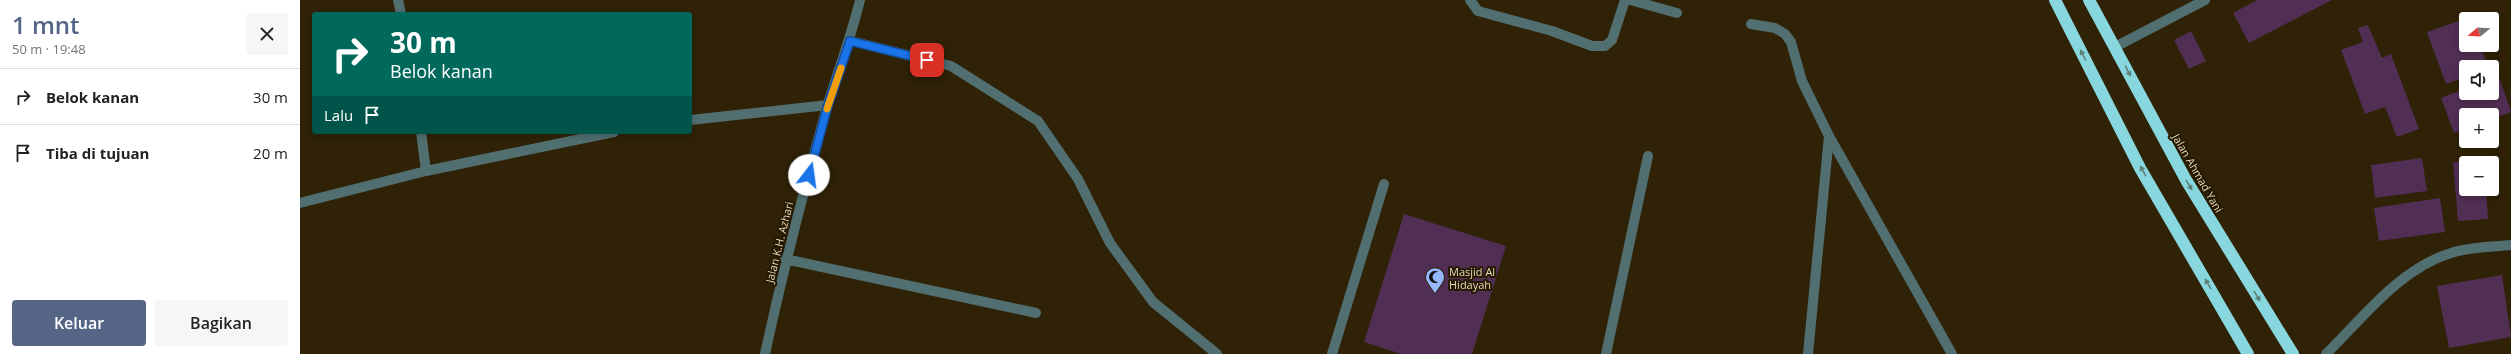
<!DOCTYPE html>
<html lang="id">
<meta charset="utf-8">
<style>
body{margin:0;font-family:"Open Sans",sans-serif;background:#f6f6f6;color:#222;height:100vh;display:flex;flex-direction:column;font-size:15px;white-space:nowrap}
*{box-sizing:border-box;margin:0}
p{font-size:13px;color:#767676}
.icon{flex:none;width:22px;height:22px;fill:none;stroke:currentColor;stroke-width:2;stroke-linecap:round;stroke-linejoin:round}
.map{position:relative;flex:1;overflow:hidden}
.details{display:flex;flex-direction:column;background:#fff;width:300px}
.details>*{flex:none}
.guide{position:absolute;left:12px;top:12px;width:380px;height:122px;border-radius:4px;box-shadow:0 2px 6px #0003;background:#00695c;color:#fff;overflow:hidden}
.needle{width:26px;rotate:252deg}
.controls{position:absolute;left:2159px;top:12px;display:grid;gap:8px}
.controls a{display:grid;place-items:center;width:40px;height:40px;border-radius:4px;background:#fff;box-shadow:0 2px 6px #0003;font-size:20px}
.pin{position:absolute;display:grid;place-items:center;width:34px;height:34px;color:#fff;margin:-17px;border-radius:8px;box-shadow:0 2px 6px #0006}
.me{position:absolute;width:44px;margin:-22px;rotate:15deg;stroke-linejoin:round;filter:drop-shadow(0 0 3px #0008)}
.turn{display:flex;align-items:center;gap:14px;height:84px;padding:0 12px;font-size:18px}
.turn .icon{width:52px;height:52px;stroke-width:2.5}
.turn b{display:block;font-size:28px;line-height:34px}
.then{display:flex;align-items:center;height:38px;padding:0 12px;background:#0003;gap:8px;font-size:15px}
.round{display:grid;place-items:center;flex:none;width:42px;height:42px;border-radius:4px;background:#f6f6f6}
.summary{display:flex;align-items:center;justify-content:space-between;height:68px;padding:0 12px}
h1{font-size:24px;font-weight:600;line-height:30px;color:#556585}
.button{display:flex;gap:8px;margin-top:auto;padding:8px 12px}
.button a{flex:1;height:46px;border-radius:4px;background:#556585;color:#fff;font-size:16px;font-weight:600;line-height:46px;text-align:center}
.button a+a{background:#f6f6f6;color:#222}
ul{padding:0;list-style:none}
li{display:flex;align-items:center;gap:12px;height:56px;padding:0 12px;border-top:1px solid #e0e0e0}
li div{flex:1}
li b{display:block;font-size:15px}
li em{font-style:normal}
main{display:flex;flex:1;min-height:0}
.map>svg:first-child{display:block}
</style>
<main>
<section class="details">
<div class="summary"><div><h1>1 mnt</h1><p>50 m · 19:48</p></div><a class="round"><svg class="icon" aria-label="close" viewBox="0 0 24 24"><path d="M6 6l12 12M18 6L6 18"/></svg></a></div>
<ul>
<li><svg class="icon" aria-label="right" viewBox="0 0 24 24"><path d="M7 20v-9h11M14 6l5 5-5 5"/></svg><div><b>Belok kanan</b></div><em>30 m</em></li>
<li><svg class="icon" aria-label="arrive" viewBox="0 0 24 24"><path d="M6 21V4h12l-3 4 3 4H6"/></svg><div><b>Tiba di tujuan</b></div><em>20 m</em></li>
</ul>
<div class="button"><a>Keluar</a><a>Bagikan</a></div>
</section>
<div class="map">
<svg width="2211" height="354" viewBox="0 0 2211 354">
<rect width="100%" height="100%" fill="#2f2206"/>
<path fill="#512e54" d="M1957,0H2032L1949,43L1933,13Z
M2170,17L2171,19H2166V45H2180L2188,67H2166V77L2146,84L2127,32Z
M2068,25L2082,58L2091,54L2119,129L2097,137L2085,107L2065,114L2041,50L2063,42L2058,28Z
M1891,31L1906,61L1889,69L1874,40Z
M2199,77L2211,112L2192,119V115H2166V128L2154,133L2141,98L2166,88V93H2192V79Z
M2122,158L2127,191L2075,198L2071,165Z
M2184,160V163H2166V189H2186L2188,219L2158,221L2153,162Z
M2140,198L2145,232L2079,241L2074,208Z
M1104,214L1206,246L1172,354H1101L1064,342Z
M2202,275L2211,337L2149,348L2137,286Z"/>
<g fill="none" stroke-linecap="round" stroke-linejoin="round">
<path stroke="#516e71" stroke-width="10" d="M98,0L101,14
M1170,0L1178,11L1252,31L1292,46H1305L1312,40L1325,0
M1330,0L1377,13
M1451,24L1475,28L1485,34L1491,42L1502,81L1529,136L1652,354
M551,41L651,66L738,121L778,179L810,243L853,302L917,354
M1815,47L1905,0
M390,120L528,105
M121,132L126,171
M0,203L126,171L314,132
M485,259L736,313
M465,354C483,271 504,189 527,107C538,71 551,37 560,0
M1032,354L1084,184
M1306,354L1348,156
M1508,354L1529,136
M2026,354C2063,318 2099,269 2151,253C2169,247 2192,247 2211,245"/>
<path stroke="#89d7de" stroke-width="12" d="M1755,0L1840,168L1948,354
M1789,0L1886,180L1993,354"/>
</g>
<defs><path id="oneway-solid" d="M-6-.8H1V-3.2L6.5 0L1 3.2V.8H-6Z"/></defs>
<g fill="#5c827a">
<use href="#oneway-solid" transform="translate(1783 55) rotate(-117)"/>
<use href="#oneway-solid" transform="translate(1828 71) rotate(62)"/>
<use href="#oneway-solid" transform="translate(1843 171) rotate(-119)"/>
<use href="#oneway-solid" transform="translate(1889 185) rotate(59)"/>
<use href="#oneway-solid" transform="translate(1908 284) rotate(-120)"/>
<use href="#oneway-solid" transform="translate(1957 296) rotate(59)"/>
</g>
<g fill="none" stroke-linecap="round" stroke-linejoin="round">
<g stroke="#114b97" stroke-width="10">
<path id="route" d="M509,175L528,105L550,41L627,60"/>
</g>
<use href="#route" stroke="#1a73e8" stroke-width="7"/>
<path stroke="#f59e0b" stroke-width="7" d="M527,109L541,68"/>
</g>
<defs>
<g id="mosque-pin" transform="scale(1)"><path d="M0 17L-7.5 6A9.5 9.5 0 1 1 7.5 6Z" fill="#94b7fd" stroke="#251900"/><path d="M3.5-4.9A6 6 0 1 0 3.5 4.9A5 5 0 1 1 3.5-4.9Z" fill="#111"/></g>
</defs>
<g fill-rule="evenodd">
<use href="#mosque-pin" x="1135" y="277"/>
</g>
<g text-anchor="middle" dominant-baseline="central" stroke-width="4" stroke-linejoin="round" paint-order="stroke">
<g font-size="11" fill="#e8dabf" stroke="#251900">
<text transform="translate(1898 173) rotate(60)">Jalan Ahmad Yani</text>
<text transform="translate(479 242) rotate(-76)">Jalan K.H. Azhari</text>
</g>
<g font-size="11" fill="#e8dabf" stroke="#251900" text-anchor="start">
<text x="1149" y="271">Masjid Al<tspan x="1149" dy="13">Hidayah</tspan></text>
</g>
</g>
</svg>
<div class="controls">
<a><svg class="needle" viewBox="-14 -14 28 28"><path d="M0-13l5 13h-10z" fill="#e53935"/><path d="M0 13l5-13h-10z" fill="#767676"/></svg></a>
<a><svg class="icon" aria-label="sound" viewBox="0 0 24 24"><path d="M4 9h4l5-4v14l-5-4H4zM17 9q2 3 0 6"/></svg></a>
<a>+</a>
<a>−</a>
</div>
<div class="pin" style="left:627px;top:60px;background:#d93025"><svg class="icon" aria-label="arrive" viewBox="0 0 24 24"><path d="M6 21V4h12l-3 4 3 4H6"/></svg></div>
<svg class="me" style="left:509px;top:175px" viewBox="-20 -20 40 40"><circle r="19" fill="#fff"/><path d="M0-13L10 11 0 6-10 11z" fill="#1a73e8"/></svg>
<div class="guide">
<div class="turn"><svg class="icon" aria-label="right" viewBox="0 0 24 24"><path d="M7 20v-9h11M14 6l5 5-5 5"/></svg><div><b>30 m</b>Belok kanan</div></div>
<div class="then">Lalu<svg class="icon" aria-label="arrive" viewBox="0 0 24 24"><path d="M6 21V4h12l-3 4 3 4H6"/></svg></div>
</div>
</div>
</main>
